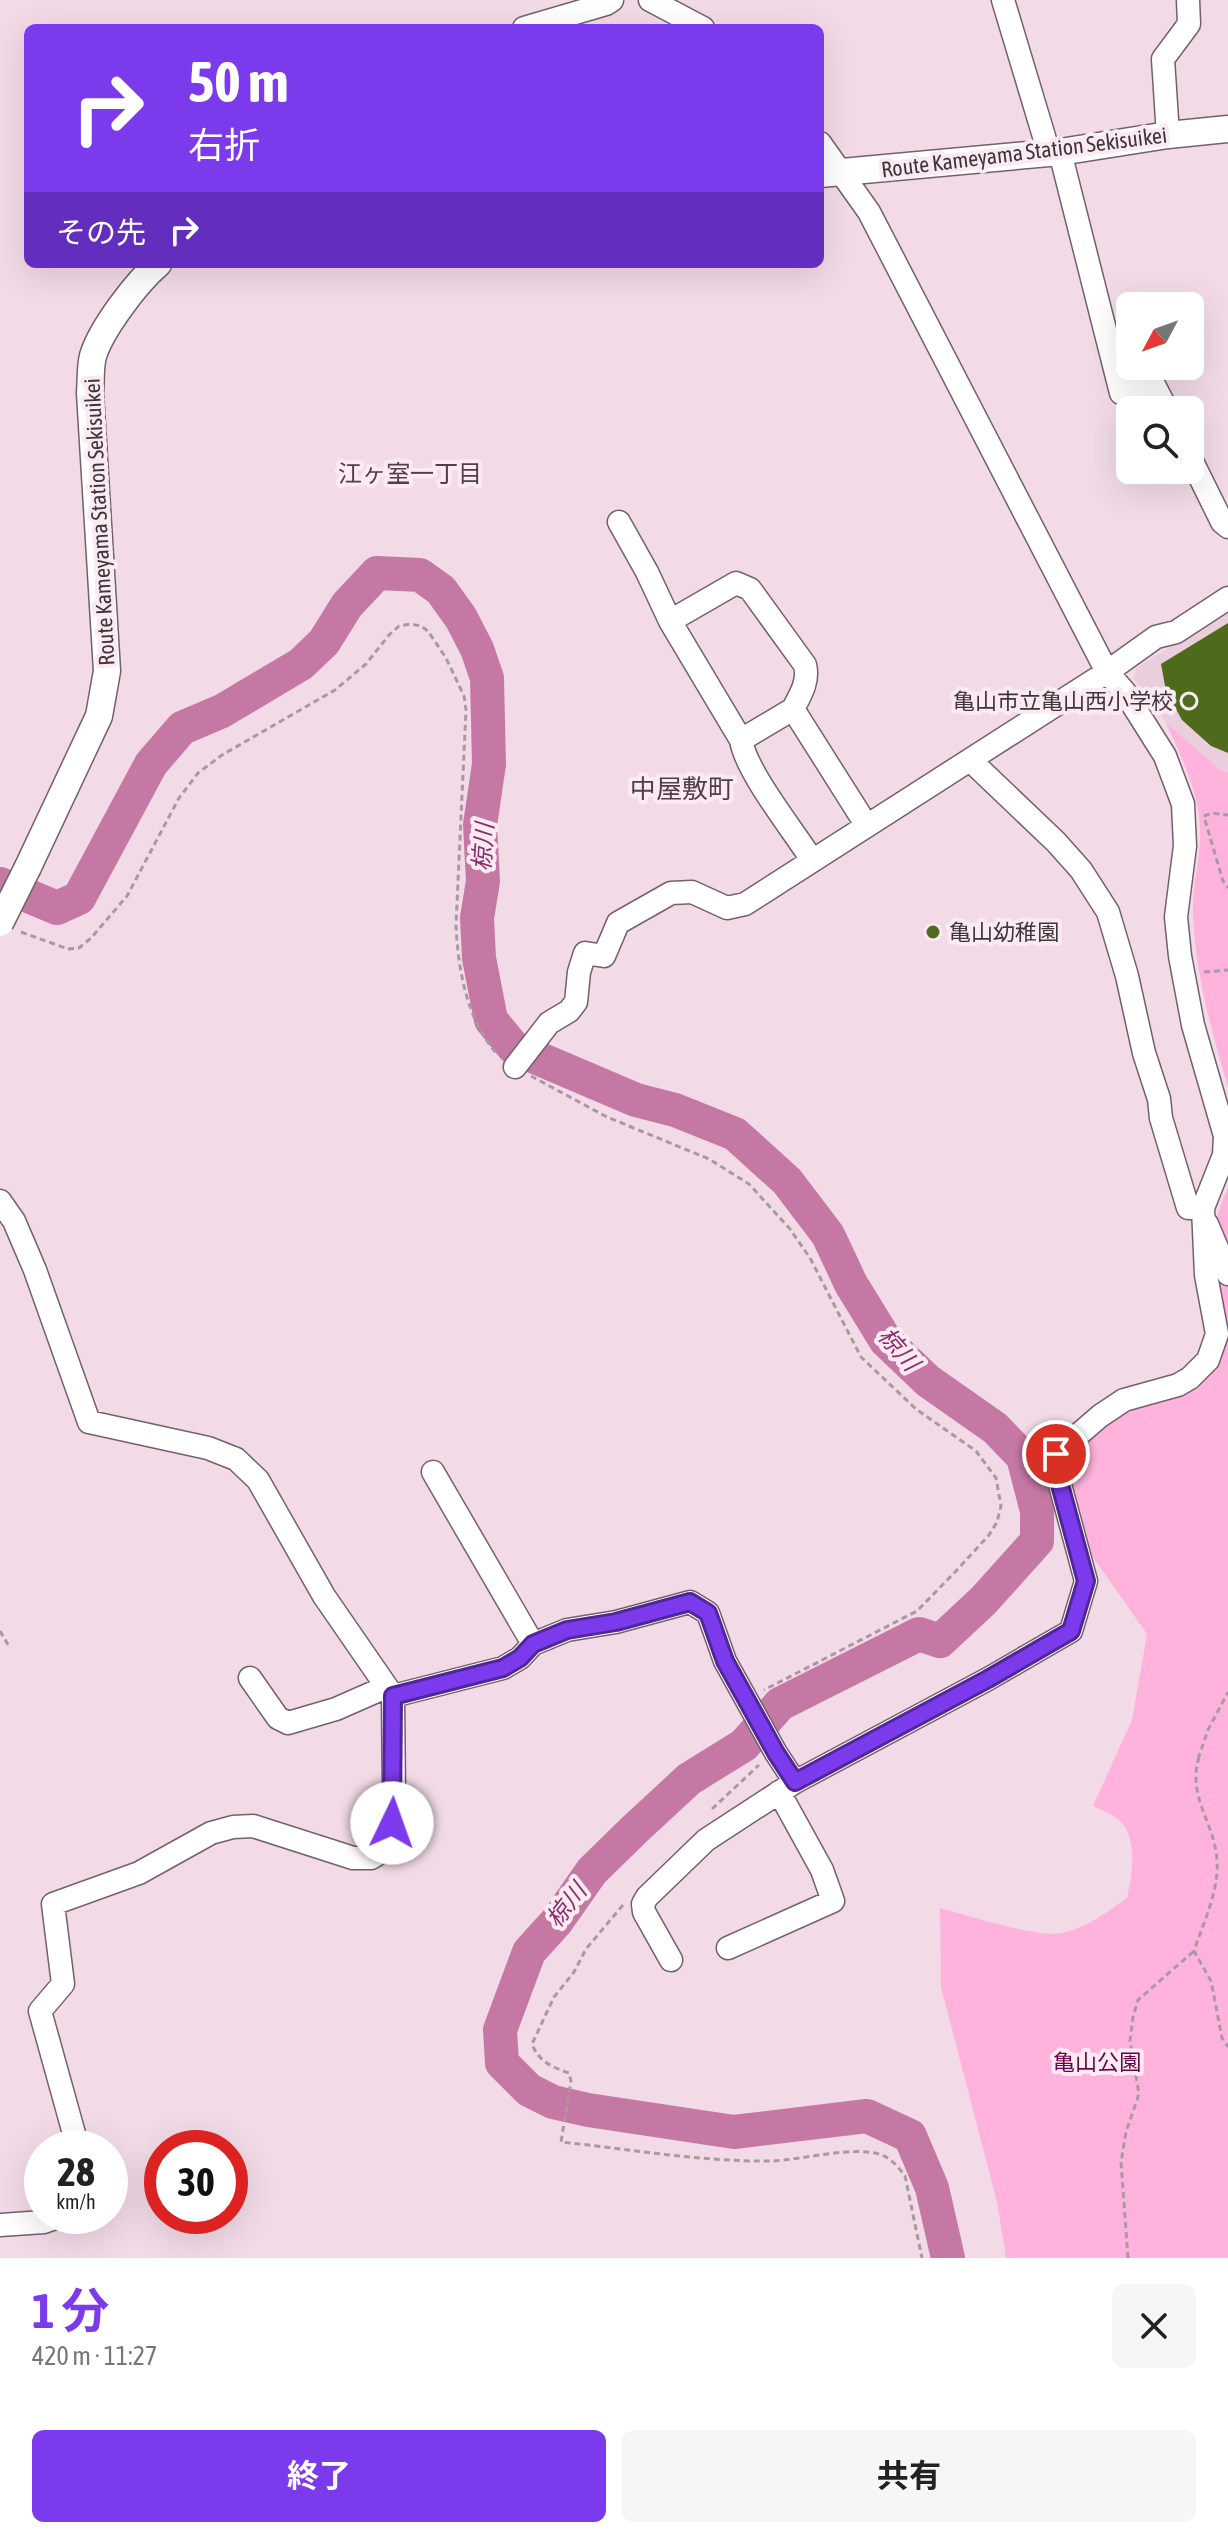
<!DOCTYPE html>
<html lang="ja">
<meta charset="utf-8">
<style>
body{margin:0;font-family:"Asap Condensed","Noto Sans JP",sans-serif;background:#f6f6f6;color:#222;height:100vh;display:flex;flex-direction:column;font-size:30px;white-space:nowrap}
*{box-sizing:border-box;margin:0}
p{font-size:26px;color:#767676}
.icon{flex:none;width:44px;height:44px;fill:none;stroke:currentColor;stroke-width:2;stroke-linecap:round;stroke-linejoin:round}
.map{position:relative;height:2258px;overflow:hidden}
.drawer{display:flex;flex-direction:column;background:#fff;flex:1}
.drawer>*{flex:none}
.guide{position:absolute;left:24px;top:24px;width:800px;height:244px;border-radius:12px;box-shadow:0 8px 32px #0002;background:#7c3aed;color:#fff;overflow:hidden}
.needle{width:52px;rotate:229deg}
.buttons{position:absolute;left:1116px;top:292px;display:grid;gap:16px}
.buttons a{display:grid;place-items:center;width:88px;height:88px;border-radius:12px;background:#fff;box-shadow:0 8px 32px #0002;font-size:40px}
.speed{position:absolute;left:24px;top:2130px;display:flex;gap:16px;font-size:40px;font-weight:700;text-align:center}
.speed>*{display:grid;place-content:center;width:104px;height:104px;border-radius:50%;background:#fff;box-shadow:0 8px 32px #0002;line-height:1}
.speed small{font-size:20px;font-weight:400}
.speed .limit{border:12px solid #d22;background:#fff;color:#111}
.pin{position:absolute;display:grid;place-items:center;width:68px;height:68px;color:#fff;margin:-34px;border:4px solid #fff;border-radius:50%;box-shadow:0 2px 8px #0007}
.me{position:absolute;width:88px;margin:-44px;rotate:3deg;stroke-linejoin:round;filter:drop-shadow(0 0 6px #0008)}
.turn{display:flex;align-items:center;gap:28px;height:168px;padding:0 32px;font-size:36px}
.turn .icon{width:104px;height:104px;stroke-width:2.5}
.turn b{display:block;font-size:56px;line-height:68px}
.then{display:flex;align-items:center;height:76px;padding:0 32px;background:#0003;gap:16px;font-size:30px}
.round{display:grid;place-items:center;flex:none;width:84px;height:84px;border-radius:12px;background:#f6f6f6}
.head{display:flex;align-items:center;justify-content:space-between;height:136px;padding:0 32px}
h1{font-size:48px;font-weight:700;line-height:60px;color:#7c3aed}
.primary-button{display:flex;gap:16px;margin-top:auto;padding:16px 32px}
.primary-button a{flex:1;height:92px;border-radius:12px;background:#7c3aed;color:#fff;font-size:32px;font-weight:700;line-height:92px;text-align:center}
.primary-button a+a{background:#f6f6f6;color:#222}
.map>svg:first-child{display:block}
</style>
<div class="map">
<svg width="1228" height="2258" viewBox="0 0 1228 2258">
<rect width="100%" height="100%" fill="#f2dbe7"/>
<path fill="#ebcede" d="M1228,611V772L1222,771L1166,723L1134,679L1136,668Z"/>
<path fill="#feb2dc" d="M1166,723L1222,771L1228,772V1087C1211,1029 1195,973 1193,913C1192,889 1199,864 1200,840C1202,798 1183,760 1166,723Z
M1228,1188V2258H1006L997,2202L941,1987L940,1908C967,1915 1037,1938 1061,1933C1087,1928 1106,1913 1127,1898C1132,1876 1138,1841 1121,1822C1115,1815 1101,1810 1093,1806L1132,1720L1147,1634L1085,1546L1064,1481L1066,1455L1102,1422L1213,1365C1212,1307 1201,1242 1228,1188Z"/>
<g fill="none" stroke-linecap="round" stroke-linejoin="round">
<path stroke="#c678a4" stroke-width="34" d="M0,884L57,908L79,898L151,764L182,728L222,711L301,664L324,642L347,605L377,573L420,575L441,590L461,618L477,649L487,678L489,764L480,825L483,881L477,918L479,958L491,1020L514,1048L636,1100L675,1110L735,1134L787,1181L828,1235L851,1284L886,1341L928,1381L995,1428L1023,1457L1037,1511V1541L983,1601L940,1641L919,1634L780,1704L744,1745L689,1779L634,1830L592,1871L557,1921L529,1952L500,2030L502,2063L529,2090L553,2102L588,2110L734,2132L867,2116L910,2136L932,2188L948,2258"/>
</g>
<path fill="#4d6b1a" d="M1228,623V753L1211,746L1182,720L1166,691L1161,664Z"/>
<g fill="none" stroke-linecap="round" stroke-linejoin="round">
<g stroke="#74606b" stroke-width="25">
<path id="minor" d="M650,0L703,28
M1003,0L1049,153
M524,28L606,4L612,0
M1168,135L1163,59L1189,24L1188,0
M1060,152L1121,393L1153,383L1167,410
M1190,457L1222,522L1228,527
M619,522L647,572L670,621L741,740C746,772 793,830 812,860
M670,621L736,583L750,589L805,665C809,681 801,694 793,709L867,826
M741,740L793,709
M970,760L1056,842L1081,870L1108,912L1127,976L1144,1053L1159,1099L1161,1118L1188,1208H1203
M515,1067L549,1023L569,1011L576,1002L579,972L585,953L604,956L618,923L671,893L692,892L727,908L745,904L1107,672L1156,637L1176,632L1228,598
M0,1201L14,1221L35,1270L89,1422L208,1448L236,1459L258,1480L324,1596L393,1696L394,1799L389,1847L371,1858H353L253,1826L233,1827L211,1833L139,1873L53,1904L63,1984L40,2011L78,2148
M1207,1224L1228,1274
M433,1472L533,1644
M250,1678L278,1718L288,1723L336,1709L386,1687
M393,1696L503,1668L520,1658L533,1644L567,1630L616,1622L690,1602L708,1613L725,1661L776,1753L795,1782
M728,1948L833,1901L822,1870L779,1792
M671,1960L644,1912L643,1904L647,1897L706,1840L795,1782L988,1679L1071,1631L1086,1581L1059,1481L1056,1454L1100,1416L1124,1400L1178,1385L1190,1378L1208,1360L1217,1334L1206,1275L1203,1208L1224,1155L1225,1136L1193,1025L1180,956L1176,917L1185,846L1183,804L1165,756L1124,691L1107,672L869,212L820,143
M0,2225L44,2222L61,2216"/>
</g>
<g stroke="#74606b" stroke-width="29">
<path id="major" d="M820,174L1060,152L1168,135L1228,129
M28,867L99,716L107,671L90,393C91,382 90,367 93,356C101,329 137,282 158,264"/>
</g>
<path stroke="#aa99a1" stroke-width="3" stroke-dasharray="6 4" stroke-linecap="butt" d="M1204,816L1212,813L1228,815
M1205,820L1223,881L1228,888
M21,932L68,949L79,948L91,938L127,896L179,798L198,773L222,755L335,690L366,664L389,635L399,626L411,624L421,626L428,631L446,658L464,696L466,710L456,925C458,970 467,1021 498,1055
M1204,972L1228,970
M531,1076L607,1117L709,1159L749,1184L790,1229L810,1258L861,1357L916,1409L976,1451L996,1478L1001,1506L997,1522L989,1535L957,1570L917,1611L764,1690
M0,1631L10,1648
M1199,1757C1187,1798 1214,1820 1217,1860C1219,1891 1204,1921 1194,1951L1211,1981L1222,2038L1228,2047
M1198,1759L1208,1730L1228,1692
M712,1809L759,1765
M623,1905L586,1949L574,1972L554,1997L532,2044C539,2062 552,2067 569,2073L571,2081L561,2142C629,2149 702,2162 771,2161C803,2160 853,2145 882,2155C892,2159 899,2168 905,2176L922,2258
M1128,2258L1121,2162L1126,2132L1139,2094L1130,2041L1133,2017L1138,2000L1194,1951"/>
<use href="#minor" stroke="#fff" stroke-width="22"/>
<use href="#major" stroke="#fff" stroke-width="26"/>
<g stroke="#74606b" stroke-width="29" stroke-linecap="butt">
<path id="major-bridge" d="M0,923L28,867"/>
</g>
<use href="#major-bridge" stroke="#fff" stroke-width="26"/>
</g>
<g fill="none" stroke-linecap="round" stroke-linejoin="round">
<g stroke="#51269a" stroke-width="20">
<path id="route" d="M392,1823L393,1696L503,1668L520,1658L533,1644L567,1630L616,1622L690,1602L708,1613L725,1661L776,1753L795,1782L988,1679L1071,1631L1086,1581L1059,1481L1056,1454"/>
</g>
<use href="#route" stroke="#7c3aed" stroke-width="14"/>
</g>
<g fill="#506c20" stroke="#fceaf3" stroke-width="3">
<circle cx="1189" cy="701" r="8"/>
<circle cx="933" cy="932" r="8"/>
</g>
<g text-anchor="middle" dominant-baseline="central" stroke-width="8" stroke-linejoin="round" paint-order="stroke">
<g font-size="22" fill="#3f363a" stroke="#fceaf3">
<text transform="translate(1024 152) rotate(-7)">Route Kameyama Station Sekisuikei</text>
<text transform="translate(99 522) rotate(-93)">Route Kameyama Station Sekisuikei</text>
</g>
<g font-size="22" fill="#3f363a" stroke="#fceaf3" text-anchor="end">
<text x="1173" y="701">亀山市立亀山西小学校</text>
<text x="949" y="932" text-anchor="start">亀山幼稚園</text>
</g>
<g font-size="22" fill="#67054a" stroke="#fceaf3">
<text x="1097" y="2062">亀山公園</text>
</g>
<g font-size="24" fill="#503f48" stroke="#fceaf3">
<text x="410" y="473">江ヶ室一丁目</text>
</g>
<g font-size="24" font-style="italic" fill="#8a2d68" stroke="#fceaf3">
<text transform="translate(483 847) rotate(-86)">椋川</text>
<text transform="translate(899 1349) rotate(49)">椋川</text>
<text transform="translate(566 1905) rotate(-52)">椋川</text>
</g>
<g font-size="26" fill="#503f48" stroke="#fceaf3">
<text x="682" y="789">中屋敷町</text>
</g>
</g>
</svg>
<div class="buttons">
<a><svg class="needle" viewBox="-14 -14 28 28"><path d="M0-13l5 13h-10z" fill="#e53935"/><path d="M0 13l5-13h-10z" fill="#767676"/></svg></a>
<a><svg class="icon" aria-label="search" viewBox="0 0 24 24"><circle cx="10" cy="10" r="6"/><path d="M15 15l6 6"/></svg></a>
</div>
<div class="speed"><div>28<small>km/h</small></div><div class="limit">30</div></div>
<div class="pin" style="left:1056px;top:1454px;background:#d93025"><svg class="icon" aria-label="arrive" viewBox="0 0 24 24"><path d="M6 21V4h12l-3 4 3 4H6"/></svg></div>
<svg class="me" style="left:392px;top:1823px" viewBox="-20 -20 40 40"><circle r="19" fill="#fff"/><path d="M0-13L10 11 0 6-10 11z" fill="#7c3aed"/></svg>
<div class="guide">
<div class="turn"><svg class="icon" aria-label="right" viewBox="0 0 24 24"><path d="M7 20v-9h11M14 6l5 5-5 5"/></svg><div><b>50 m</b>右折</div></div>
<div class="then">その先<svg class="icon" aria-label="right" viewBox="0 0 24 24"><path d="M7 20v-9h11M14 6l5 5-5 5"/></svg></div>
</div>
</div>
<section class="drawer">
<div class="head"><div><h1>1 分</h1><p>420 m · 11:27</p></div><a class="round"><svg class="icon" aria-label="close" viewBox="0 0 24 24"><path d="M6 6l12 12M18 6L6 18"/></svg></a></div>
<div class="primary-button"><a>終了</a><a>共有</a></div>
</section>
